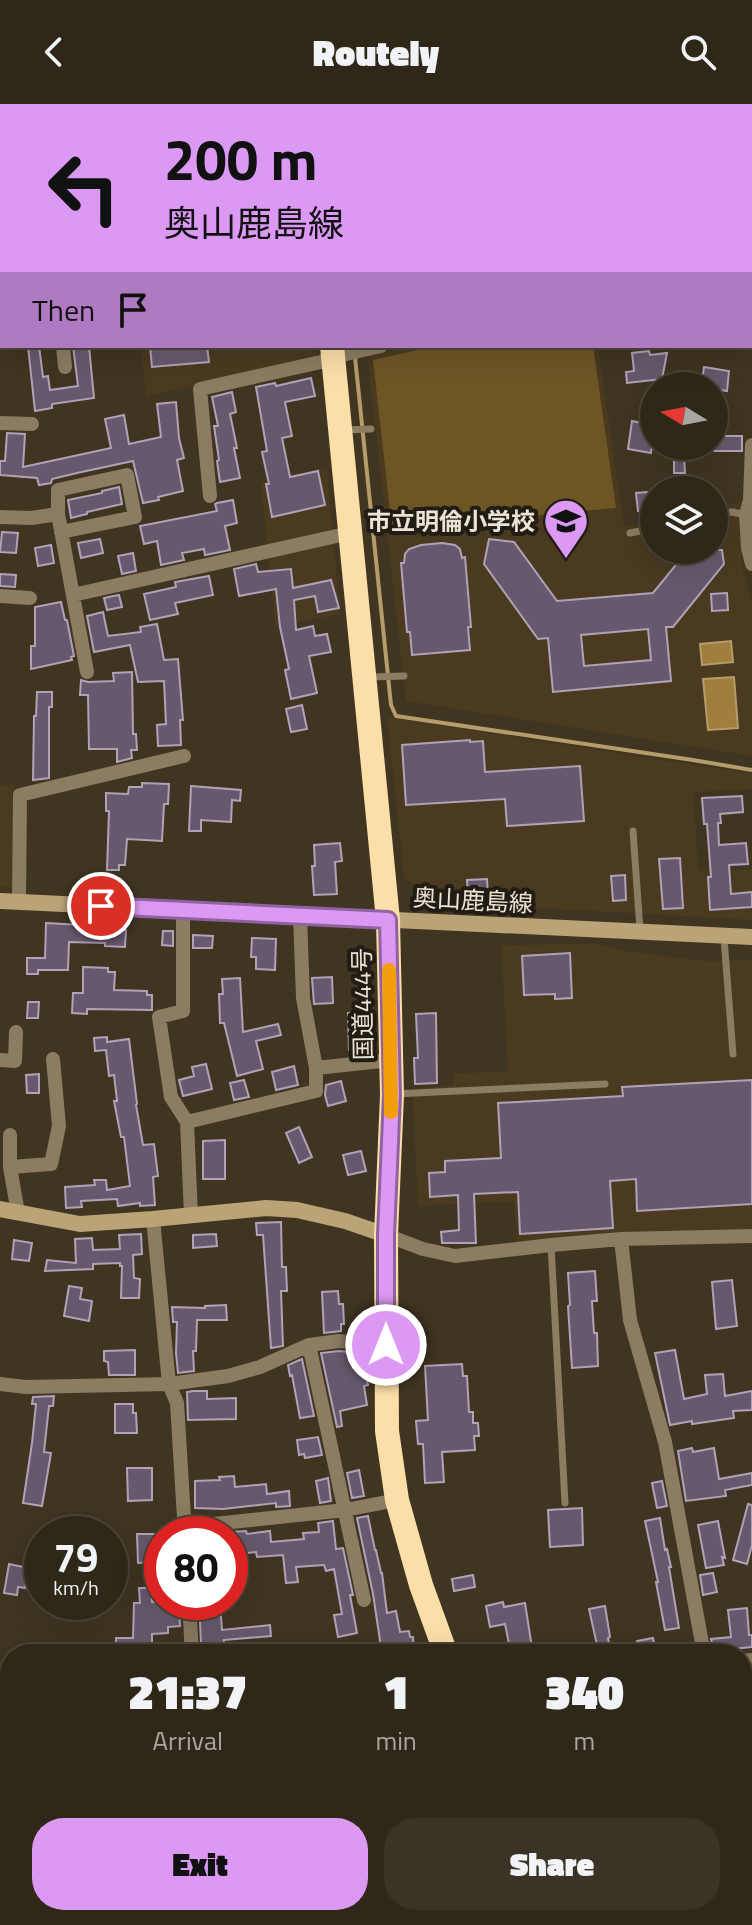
<!DOCTYPE html>
<meta charset="utf-8">
<style>
body{margin:0;font-family:"Titillium Web","Noto Sans JP",sans-serif;background:#3b3426;color:#f1f3f6;height:100vh;display:flex;flex-direction:column;font-size:30px;white-space:nowrap}
*{box-sizing:border-box;margin:0}
p{font-size:26px;color:#a7a6a2}
.icon{flex:none;width:44px;height:44px;fill:none;stroke:currentColor;stroke-width:2;stroke-linecap:round;stroke-linejoin:round}
.map{position:relative;flex:1;overflow:hidden}
.drawer{position:absolute;left:0px;top:1540px;width:752px;height:282px;display:flex;flex-direction:column;background:#2f2819;border-radius:32px 32px 0 0;box-shadow:0 8px 32px #0002,0 0 0 2px #4a4438}
.drawer>*{flex:none}
.top-card{position:absolute;left:0px;top:0px;width:752px;height:244px;box-shadow:0 8px 32px #0002,0 0 0 2px #4a4438;background:#dc99f4;color:#111;overflow:hidden}
.needle{width:52px;rotate:280deg}
.controls{position:absolute;left:640px;top:268px;display:grid;gap:16px}
.controls a{display:grid;place-items:center;width:88px;height:88px;border-radius:50%;background:#2f2819;box-shadow:0 8px 32px #0002,0 0 0 2px #4a4438;font-size:40px}
.speed{position:absolute;left:24px;top:1412px;display:flex;gap:16px;font-size:40px;font-weight:700;text-align:center}
.speed>*{display:grid;place-content:center;width:104px;height:104px;border-radius:50%;background:#2f2819;box-shadow:0 8px 32px #0002,0 0 0 2px #4a4438;line-height:1}
.speed small{font-size:20px;font-weight:400}
.speed .limit{border:12px solid #d22;background:#fff;color:#111}
.pin{position:absolute;display:grid;place-items:center;width:68px;height:68px;color:#fff;margin:-34px;border:4px solid #fff;border-radius:50%;box-shadow:0 2px 8px #0007}
.me{position:absolute;width:88px;margin:-44px;rotate:0deg;stroke-linejoin:round;filter:drop-shadow(0 0 6px #0008)}
.turn{display:flex;align-items:center;gap:28px;height:168px;padding:0 32px;font-size:36px}
.turn .icon{width:104px;height:104px;stroke-width:2.5}
.turn b{display:block;font-size:56px;line-height:68px}
.then{display:flex;align-items:center;height:76px;padding:0 32px;background:#0003;gap:16px;font-size:30px}
.eta{display:flex;justify-content:space-evenly;align-items:center;height:136px;text-align:center}
.eta b{font-size:48px;font-weight:800;line-height:56px}
.action{display:flex;gap:16px;margin-top:auto;padding:16px 32px}
.action a{flex:1;height:92px;border-radius:32px;background:#dc99f4;color:#111;font-size:32px;font-weight:800;line-height:92px;text-align:center}
.action a+a{background:#3b3426;color:#f1f3f6}
header{display:flex;justify-content:space-between;align-items:center;height:104px;padding:0 32px;background:#2f2819;font-size:36px;font-weight:800}
.map>svg:first-child{display:block}
</style>
<header><svg class="icon" aria-label="back" viewBox="0 0 24 24"><path d="M15 5l-7 7 7 7"/></svg>Routely<svg class="icon" aria-label="search" viewBox="0 0 24 24"><circle cx="10" cy="10" r="6"/><path d="M15 15l6 6"/></svg></header>
<div class="map">
<svg width="752" height="1821" viewBox="0 0 752 1821">
<rect width="100%" height="100%" fill="#3f3521"/>
<path fill="#493a20" d="M141,242H315L317,256L146,292Z
M412,242H598L624,422L654,416V446H714V404L742,398L739,423L743,467L752,500V652L406,597L367,252Z
M327,363L340,510L275,523L261,379Z
M387,613L752,670V685L694,688L698,767L752,766V816L432,798L404,773Z
M0,681H14L13,783H0Z
M595,840L627,847L707,857L752,856V1126L614,1129L517,1137L514,1097L418,1102L412,985L453,981L454,969L508,968L501,841Z
M752,1564V1639L742,1641V1565Z"/>
<path fill="#6e5524" d="M435,242H593L616,404L392,425L373,256Z"/>
<path fill="#a07e3b" stroke="#b69c6a" stroke-width="2" d="M731,537L733,558L702,561L700,540Z
M734,573L738,624L708,626L703,575Z"/>
<g fill="none" stroke-linecap="round" stroke-linejoin="round">
<path stroke="#b69c6a" stroke-width="4" d="M332,0V2
M355,253L391,601L396,612L693,656L752,666"/>
</g>
<path fill="#67596d" stroke="#b1a2b7" stroke-width="2" fill-rule="evenodd" d="M28,242H39L43,273L48,272L50,286L78,282L73,242H89L94,294L52,300V304L35,307Z
M150,242H207L209,258L152,263Z
M649,247L650,251L667,249L662,275L627,279L626,268L634,267L632,249Z
M704,263L729,267L727,287L714,285V282H709L710,278L702,277Z
M311,274L315,292L285,298L292,332L282,334L290,373L318,367L325,401L272,413L266,380H269L262,348L267,347L256,283L275,279L276,282Z
M232,288L236,308L230,310L237,344H234L240,374L220,378L217,357L219,356L214,322H218L212,293Z
M176,298L179,334L184,354L177,356L183,387L158,393L159,396L143,399L133,357L77,369L52,375L51,379L39,381L37,374L0,371V357H5L7,329L25,330L23,363L111,344L105,315L124,311L129,340L161,333L157,300Z
M632,317L654,321L651,349L628,345Z
M714,332H742V347H714Z
M684,351L685,369H674V352Z
M119,383L122,400L87,408V410L71,414L68,396L102,389V387Z
M647,388L649,406L638,407L636,389Z
M233,396L237,419L225,422L230,446L205,451L204,445L182,449L184,456L161,461L157,437L144,440L140,422L217,407L215,400L217,399Z
M2,428L18,429L16,449L0,448Z
M100,435L103,449L81,454L78,439Z
M489,435L514,438L557,497L653,489L688,446H722L724,460L673,523H666L671,577L553,588L548,534L538,535L484,460ZM648,525L651,556L584,562L581,531Z
M442,439L455,441L460,445L462,454L465,453L471,523H468L470,546L412,551L410,528H407L401,459H404L405,450L409,445L421,441Z
M51,441L54,459L38,462L35,444Z
M133,449L136,467L122,470L118,452Z
M256,460L258,468L291,465L293,484L331,476L339,504L318,508L315,492L294,496L296,526L313,522L315,532L327,530L331,548L309,552L317,589L291,595L285,566L289,565L280,523L276,485L239,492L234,465Z
M0,470L16,471L15,483L0,482Z
M209,472L213,491L175,499L178,510L150,516L144,490L176,483L175,478Z
M727,489L728,506L712,507L711,490Z
M119,491L122,503L107,506L104,494Z
M61,498L65,516H67L74,552L71,553L72,556L31,565V542H35V503Z
M103,508L108,532L141,528L140,523L157,520L164,556L178,555L183,616H180L181,641L158,642L157,621L166,620L164,577L138,578L130,541L94,548L87,512Z
M132,568L133,630H136L137,646H131L132,654L117,658V645H89L88,591H80L81,576L88,578L114,577L113,569Z
M37,588H52V603H49V674L33,676L34,612H36Z
M302,601L307,625L291,628L286,605Z
M470,636V638L483,637L485,668L580,662L584,717L507,722L505,695L406,701L402,641Z
M142,679L169,680L168,700H164L162,737L127,735L125,761H119V766H107L109,707H106V689L128,690L129,683H142Z
M191,682L241,686L240,697L232,696L231,718L201,716V727H189Z
M742,692L743,708L720,710L721,719H718L719,741L746,739L748,760L729,761L731,790L752,788V803L710,806L708,773H711L707,720H704L702,694Z
M340,739L342,757L335,758L337,790L314,791L312,762H315L314,741Z
M680,754L683,804L663,805L659,755Z
M625,771L626,796L613,797L611,772Z
M487,775L488,791L468,793L467,776Z
M46,819L99,822V825L126,826L125,843L105,842V839L69,838L68,866H38V870H27V854H45Z
M163,827H173V842L162,841Z
M193,831L213,832L212,844H193Z
M252,834L276,835L275,866L256,865V853H251Z
M570,849L572,894L555,895V890L524,891L522,852Z
M83,863L108,864V868H115L114,886L147,887V891H152V906L87,905V910L72,909L73,889H83Z
M332,873L333,899L314,900L312,874Z
M240,874L243,928L278,920L281,931L256,937L263,965L237,972L224,919H220L219,890H223L222,875Z
M28,898H39L38,914H27Z
M369,908L370,945L349,946L348,909Z
M436,909L437,979L415,980L414,954H418L416,910Z
M107,933V938L129,935L137,1000L136,1001L143,1041L154,1040L158,1072L153,1073L155,1101L140,1102V1099L118,1102L117,1095L81,1097L82,1103L66,1104L65,1083L95,1081L94,1076H106L107,1086L130,1082L124,1033H121L114,997H117L114,971L109,972L106,946L95,947L94,934Z
M206,960L212,985L183,992L179,976L194,972L192,963Z
M294,962L298,981L276,986L272,968Z
M39,970V989H27L26,971Z
M244,976L249,993L234,996L230,979Z
M752,976V1100L637,1107L636,1075L610,1077L613,1124L520,1130L518,1088L474,1090L476,1139H442L441,1128L459,1126L458,1091L430,1093L429,1069L445,1068V1057L501,1054L498,999L623,992L622,983Z
M341,977L346,997L328,1002L325,991L326,981Z
M299,1023L312,1053L299,1059L286,1029Z
M225,1036V1075H203V1037Z
M361,1047L366,1067L348,1071L343,1051Z
M281,1118L282,1163H286L287,1187H281L283,1242L271,1244L263,1131H257L256,1119Z
M141,1130L142,1150L133,1151L134,1174L140,1175L139,1194H121L122,1162H120V1159L93,1160V1165L45,1167L47,1156L76,1159L75,1135L92,1134L93,1146L120,1145L119,1131Z
M216,1130L217,1142L193,1144V1131Z
M14,1136L32,1139L29,1157L12,1155Z
M595,1167L597,1197H592L594,1229H597L598,1262L572,1264L568,1202L570,1201L568,1169Z
M732,1176L737,1222L716,1225L712,1178Z
M69,1182L82,1184L80,1195L92,1197L89,1217L64,1212Z
M338,1187L339,1200H343L344,1220H341V1227L324,1229L322,1188Z
M226,1201L227,1216H197L196,1247H193L194,1267L178,1269L176,1249L177,1218H173L172,1203L205,1204V1202Z
M135,1246V1271H109L108,1258L104,1257V1247Z
M675,1246L684,1295L707,1290L705,1271L723,1270L725,1292L752,1287V1306L733,1307L734,1314L692,1320V1317L670,1321L655,1249Z
M339,1247L362,1249L368,1281L364,1282L367,1301L340,1307L342,1322L337,1323L321,1249Z
M302,1255L314,1312L300,1314L292,1271L290,1272L288,1261Z
M462,1260L463,1272H467L469,1308H473V1319H478L479,1332H474L475,1346L442,1348L444,1378L425,1379L423,1340H418L416,1317L428,1316L425,1262Z
M193,1287H207V1295L236,1294V1315L188,1316L187,1288Z
M54,1292L53,1302H49L44,1348L51,1349L42,1402L23,1399L32,1339L36,1300H32L33,1293Z
M115,1300H133V1309H136L137,1329H115Z
M318,1333L322,1351L305,1354L304,1350L299,1351L297,1336Z
M692,1344L693,1348L714,1344L719,1375L752,1369V1381L725,1386L726,1392L686,1397L678,1347Z
M127,1364H152V1396L128,1397Z
M359,1366L364,1392L352,1394L347,1369Z
M234,1372L235,1383L266,1380L267,1390L289,1387L290,1402L276,1403V1399L223,1405L195,1404V1377L220,1376L219,1373Z
M328,1374L331,1397L320,1399L316,1377Z
M662,1377L667,1402L657,1404L652,1379Z
M748,1400L752,1401V1441L747,1460L733,1456Z
M582,1404L583,1441L550,1443L548,1406Z
M368,1412L375,1446H376L381,1469H382L387,1509L396,1507L400,1528L409,1527L410,1533H413L414,1550H382L373,1490L357,1414Z
M660,1414L665,1446L667,1445L671,1463H669L679,1524L665,1526L656,1478H658L645,1417Z
M333,1417L336,1445L343,1444L353,1491H350L357,1529L338,1533L334,1511L342,1510L334,1465L326,1467L324,1461L296,1463L298,1478L286,1479L283,1451L257,1453L256,1448L230,1451V1428L246,1427L247,1430L270,1427L271,1438L304,1435L303,1429L319,1428L318,1419Z
M718,1417L725,1454L722,1453L724,1461L706,1464L698,1421Z
M137,1430H159V1458L138,1459Z
M9,1460L28,1464L25,1484L18,1483L17,1491L4,1489Z
M713,1469L717,1488L703,1491L700,1471Z
M473,1471L475,1483L454,1487L452,1475Z
M139,1484H152V1498H179L180,1522L168,1523V1529L152,1530V1547L116,1548V1534H133L134,1499H140Z
M199,1498H220L222,1526L270,1521L271,1532L224,1536L223,1550H204L205,1540L201,1539Z
M503,1498L504,1503L525,1499L533,1550H511L505,1520L490,1523L486,1502Z
M605,1502L610,1533L608,1534L611,1550H599L589,1505Z
M747,1504L749,1531H752V1543L714,1547L711,1535L731,1533L728,1506Z
M653,1534L656,1550H640L637,1537Z"/>
<g fill="none" stroke-linecap="round" stroke-linejoin="round">
<path stroke="#8b7c62" stroke-width="7" d="M345,326L371,325
M714,412L732,408L746,411
M630,429L654,424
M370,573L404,572
M633,727L640,826
M724,834L733,950
M394,990L605,980
M551,1141L565,1399"/>
<path stroke="#8b7c62" stroke-width="14" d="M573,0V2
M348,2L358,0
M734,2V0
M0,62L2,61
M750,131L752,135
M750,158L752,157
M63,242L65,263
M0,319L32,320
M752,341L750,396L746,411L748,444L752,460
M210,392L200,285L321,258L333,253L381,242
M58,410V386L127,371L135,413L61,428
M0,413L31,414L58,410L87,568
M73,491L350,429
M0,492L30,494
M19,798L20,691L184,652
M183,807V907L159,913L171,993L187,1018L191,1112
M300,812L303,894L316,964L391,956
M0,956L15,957L16,928
M187,1018L316,987V964
M10,1031V1063L18,1109
M10,1063L51,1060L59,1022L53,955
M153,1115L169,1280L177,1299L185,1430
M386,1131L423,1145L455,1152L551,1141L621,1135L752,1132
M621,1135L630,1216L665,1338L704,1550
M309,1241L364,1496
M0,1280L26,1283L169,1280L228,1272L260,1263L309,1241L339,1237L386,1241
M185,1423L345,1406L397,1396
M189,1498L192,1550
M742,1557L752,1556
M0,1631L10,1630
M0,1657L10,1770
M200,1812V1821
M413,1812L414,1821
M23,1815L59,1813H91L143,1821
M211,1821L277,1812"/>
<path stroke="#bba378" stroke-width="16" d="M0,797L752,833
M0,1105L80,1120L153,1115L266,1104L297,1106L345,1117L386,1131"/>
<path stroke="#fbdea8" stroke-width="24" d="M308,0V2
M332,242L388,816L392,991L386,1131L387,1327L397,1396L421,1481L446,1550
M545,1812L549,1821"/>
</g>
<g fill="none" stroke-linecap="round" stroke-linejoin="round">
<g stroke="#8f639f" stroke-width="20">
<path id="route" d="M101,802L388,816L392,991L386,1131V1241"/>
</g>
<use href="#route" stroke="#dc99f4" stroke-width="14"/>
<path stroke="#f59e0b" stroke-width="14" d="M389,866L391,1008"/>
</g>
<defs>
<g id="school-pin" transform="scale(2.3)"><path d="M0 17L-7.5 6A9.5 9.5 0 1 1 7.5 6Z" fill="#dc99f4" stroke="#221d14"/><path d="M0-5L7-2L0 1L-7-2ZM-4 1L0 2.5L4 1V4Q0 6-4 4Z" fill="#111"/></g>
</defs>
<g fill-rule="evenodd">
<use href="#school-pin" x="566" y="417"/>
</g>
<g text-anchor="middle" dominant-baseline="central" stroke-width="8" stroke-linejoin="round" paint-order="stroke">
<g font-size="24" font-weight="bold" fill="#eae3d7" stroke="#221d14" text-anchor="end">
<text x="535" y="417">市立明倫小学校</text>
</g>
<g font-size="24" fill="#eae3d7" stroke="#221d14">
<text transform="translate(473 796) rotate(3)">奥山鹿島線</text>
<text transform="translate(362 900) rotate(-91)">国道444号</text>
</g>
</g>
</svg>
<div class="controls">
<a><svg class="needle" viewBox="-14 -14 28 28"><path d="M0-13l5 13h-10z" fill="#e53935"/><path d="M0 13l5-13h-10z" fill="#a7a6a2"/></svg></a>
<a><svg class="icon" aria-label="layers" viewBox="0 0 24 24"><path d="M12 4l9 5-9 5-9-5zM3 14l9 5 9-5"/></svg></a>
</div>
<div class="speed"><div>79<small>km/h</small></div><div class="limit">80</div></div>
<div class="pin" style="left:101px;top:802px;background:#d93025"><svg class="icon" aria-label="arrive" viewBox="0 0 24 24"><path d="M6 21V4h12l-3 4 3 4H6"/></svg></div>
<svg class="me" style="left:386px;top:1241px" viewBox="-20 -20 40 40"><circle r="17" fill="#dc99f4" stroke="#fff" stroke-width="3"/><path d="M0-11L8 9 0 5-8 9z" fill="#fff"/></svg>
<div class="top-card">
<div class="turn"><svg class="icon" aria-label="left" viewBox="0 0 24 24"><path d="M17 20v-9H6M10 6l-5 5 5 5"/></svg><div><b>200 m</b>奥山鹿島線</div></div>
<div class="then">Then<svg class="icon" aria-label="arrive" viewBox="0 0 24 24"><path d="M6 21V4h12l-3 4 3 4H6"/></svg></div>
</div>
<section class="drawer">
<div class="eta">
<div><b>21:37</b><p>Arrival</p></div>
<div><b>1</b><p>min</p></div>
<div><b>340</b><p>m</p></div>
</div>
<div class="action"><a>Exit</a><a>Share</a></div>
</section>
</div>
